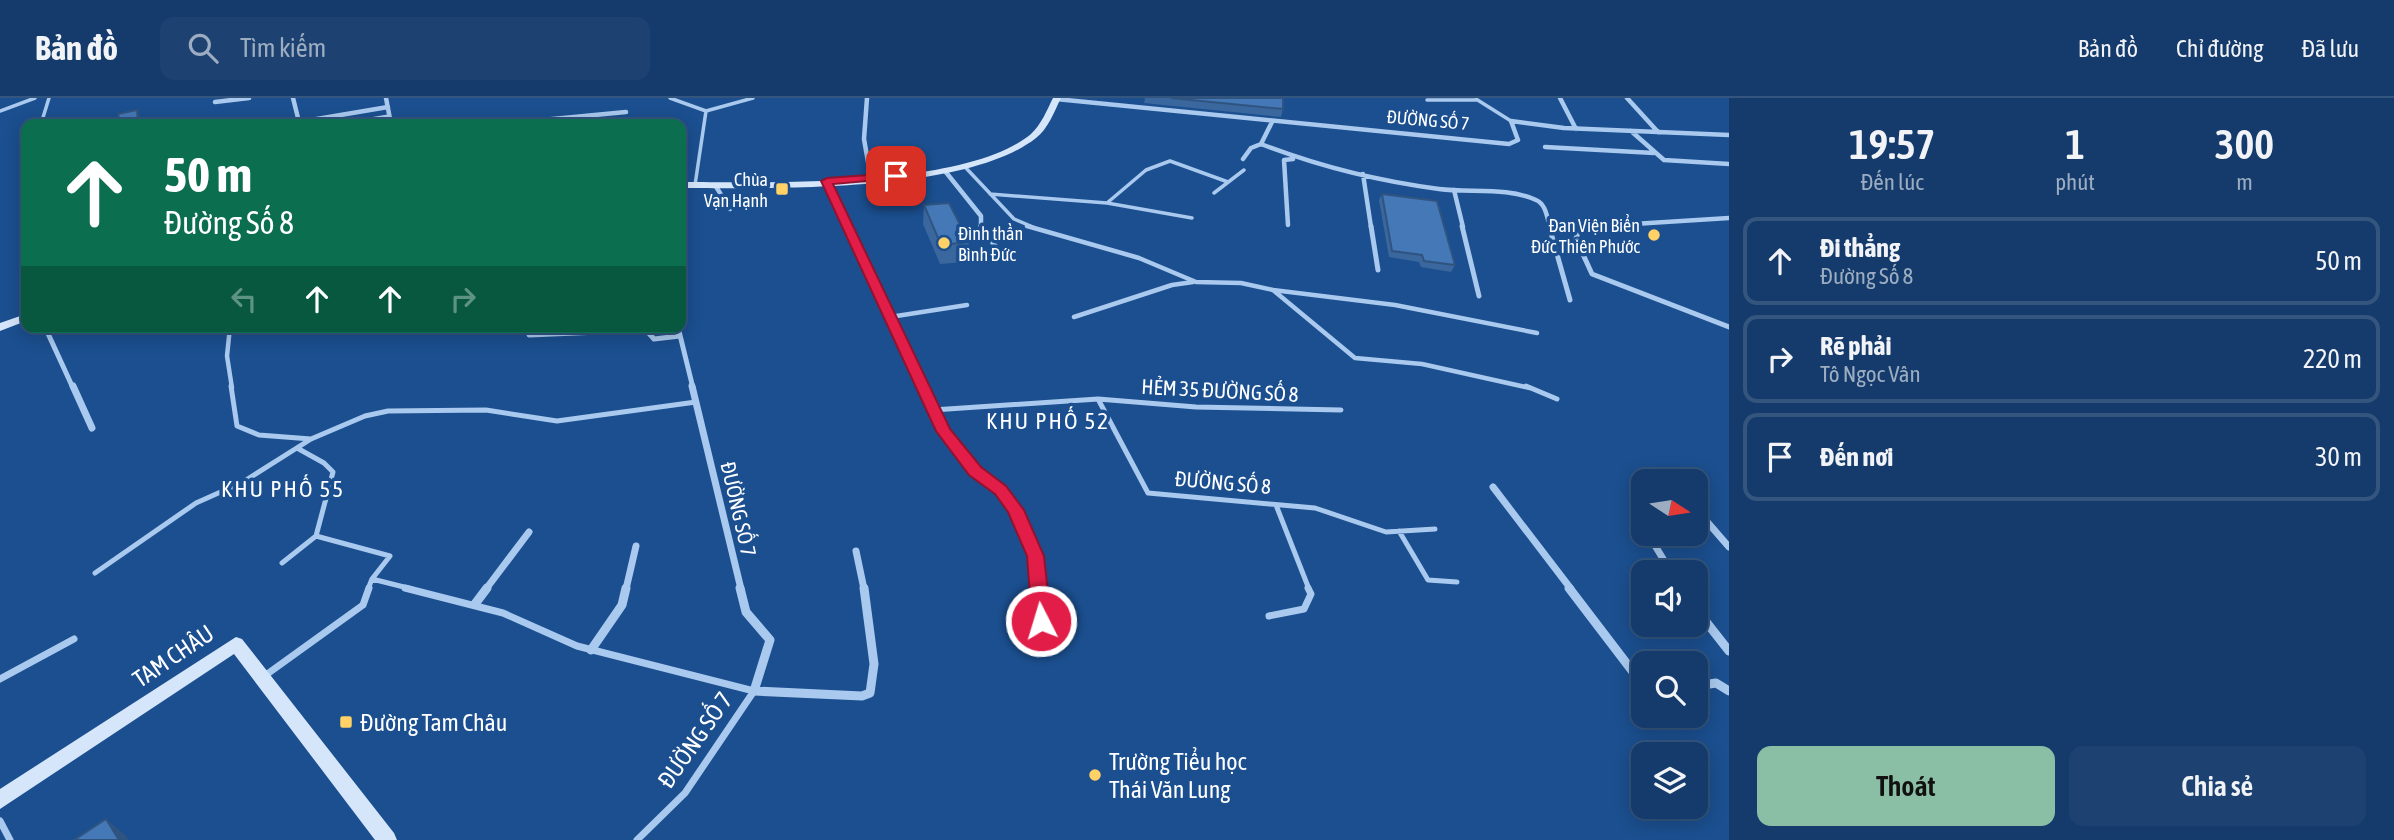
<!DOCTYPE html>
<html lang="vi">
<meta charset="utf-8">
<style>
body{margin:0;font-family:"Asap Condensed",sans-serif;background:#1d4271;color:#f1f3f6;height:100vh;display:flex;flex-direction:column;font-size:26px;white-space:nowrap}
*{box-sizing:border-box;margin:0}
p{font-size:23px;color:#9dadc1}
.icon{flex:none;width:38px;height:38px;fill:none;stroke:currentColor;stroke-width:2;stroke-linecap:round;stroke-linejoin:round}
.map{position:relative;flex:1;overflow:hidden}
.details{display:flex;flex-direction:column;background:#143b6b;width:665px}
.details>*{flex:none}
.guide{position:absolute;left:21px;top:21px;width:665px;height:214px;border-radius:14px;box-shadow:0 4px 18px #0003,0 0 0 2px #33557e;background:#0b6e4f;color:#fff;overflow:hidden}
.needle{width:46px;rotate:102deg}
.controls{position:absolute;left:1631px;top:371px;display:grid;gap:14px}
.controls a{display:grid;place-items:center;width:77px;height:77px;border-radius:14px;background:#143b6b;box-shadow:0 4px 18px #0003,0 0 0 2px #33557e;font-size:35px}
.pin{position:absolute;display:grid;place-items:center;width:60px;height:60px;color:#fff;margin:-30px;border-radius:14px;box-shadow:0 4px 10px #0006}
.me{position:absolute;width:77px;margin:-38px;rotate:355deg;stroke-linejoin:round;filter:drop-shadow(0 0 5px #0008)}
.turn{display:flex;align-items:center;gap:24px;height:147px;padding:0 28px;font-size:32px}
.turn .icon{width:91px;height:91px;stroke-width:2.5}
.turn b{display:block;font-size:49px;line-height:60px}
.lanes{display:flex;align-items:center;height:66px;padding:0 28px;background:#0003;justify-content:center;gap:35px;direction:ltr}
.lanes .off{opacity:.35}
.eta{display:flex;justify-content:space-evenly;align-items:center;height:119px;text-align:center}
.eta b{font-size:42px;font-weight:600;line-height:49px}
.button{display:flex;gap:14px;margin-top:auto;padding:14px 28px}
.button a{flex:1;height:80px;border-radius:14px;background:#8abfa5;color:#111;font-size:28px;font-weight:600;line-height:80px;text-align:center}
.button a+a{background:#1d4271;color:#f1f3f6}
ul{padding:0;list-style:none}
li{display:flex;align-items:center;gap:21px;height:88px;margin:0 14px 10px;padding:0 14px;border:4px solid #33557e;border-radius:14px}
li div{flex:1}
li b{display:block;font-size:26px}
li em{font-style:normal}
header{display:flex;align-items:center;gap:42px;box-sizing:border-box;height:98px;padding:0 35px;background:#143b6b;border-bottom:2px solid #33557e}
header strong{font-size:33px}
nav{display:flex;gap:38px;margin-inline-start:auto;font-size:24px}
.search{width:490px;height:63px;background:#1d4271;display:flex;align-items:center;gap:18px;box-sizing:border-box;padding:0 24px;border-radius:14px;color:#9dadc1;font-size:26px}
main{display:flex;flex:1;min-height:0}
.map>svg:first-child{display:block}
</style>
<header>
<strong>Bản đồ</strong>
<div class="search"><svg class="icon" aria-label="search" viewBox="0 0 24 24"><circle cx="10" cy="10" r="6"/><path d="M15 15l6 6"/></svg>Tìm kiếm</div>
<nav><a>Bản đồ</a><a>Chỉ đường</a><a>Đã lưu</a></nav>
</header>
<main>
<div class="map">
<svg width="1729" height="742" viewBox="0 0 1729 742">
<rect width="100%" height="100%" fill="#1b4f8f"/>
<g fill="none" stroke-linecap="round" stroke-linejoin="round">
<path stroke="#a9c9ee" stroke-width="3.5" d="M670,0L706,13
M1476,1L1511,23
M1427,2H1477
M0,13L35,0
M41,26L49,0
M342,26L389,18
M966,70L1014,121L1033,129
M695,87L706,13L753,0
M1214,95L1244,72
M990,96L1107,105L1146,72L1170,63L1228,84
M1107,105L1192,120"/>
<path stroke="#a9c9ee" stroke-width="4.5" d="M1027,128L1139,160L1196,184L1241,185L1273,192L1355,260L1422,266L1530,290
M1273,192L1395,207L1537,235
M890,219L967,207
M1074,219L1172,187L1193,184
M230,229L227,258L232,290"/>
<path stroke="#a9c9ee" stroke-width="5" d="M231,288L237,328L259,337L311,341
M1526,288L1557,301
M1098,301L1196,309L1341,312
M933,312L1098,301L1148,395L1315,410L1386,434L1435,431
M1276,407L1309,491
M1399,433L1428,482L1457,484
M316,438L390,458L372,481L368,491
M282,465L316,438L333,374L324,365L297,350
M95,475L196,405L243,384L311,341L365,318L388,313L486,312L557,323L696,304
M372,481L412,491"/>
<path stroke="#a9c9ee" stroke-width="7" d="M405,490L503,515L577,548L754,593L685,695L637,742
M1269,518L1304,511L1311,496L1308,490
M263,579L363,507L369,490
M0,581L74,541
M0,723L10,742"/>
<path stroke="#a9c9ee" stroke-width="4.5" d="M293,0L299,24L388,9
M386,0L391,26
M867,0L864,41L871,81
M1560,0L1576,31
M1627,0L1658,34
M1056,1L1509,46L1518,42L1511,23L1564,30L1729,37
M215,4L249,0
M499,26L626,14
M1631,33L1664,62L1729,66
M1261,46C1318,68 1378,83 1439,91C1470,95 1508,89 1536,102C1546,106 1547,120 1550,129
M1545,49L1654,55
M1243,61L1251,50L1261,46L1272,24
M945,73L981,118V129
M1363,76L1371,129
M827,83L849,129
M715,87L730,111
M1454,92L1463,129
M1288,127L1284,62L1293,61
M1586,129L1729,120"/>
<path stroke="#a9c9ee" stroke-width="5" d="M848,128L923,290
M981,128L998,152
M1371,128L1378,172
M1462,128L1479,198
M1549,128L1570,202
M1595,128L1578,134L1576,141L1592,176L1729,229
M45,229L73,290
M678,229L693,290
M529,237L646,232L654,241L680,238"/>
<path stroke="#a9c9ee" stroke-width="7" d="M73,288L92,330
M692,288L741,491
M922,288C929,303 935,320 943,333C959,359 979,372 1000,392C1026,417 1036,457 1039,491
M1493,389L1571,491
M1696,411L1729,449
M1648,436L1671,474
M856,453L864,491
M486,491L529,434
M626,491L636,448"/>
<path stroke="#a9c9ee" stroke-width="9" d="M740,490L746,514L770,542L754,593L862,598L870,595L874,566L864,490
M1038,490L1041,523
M1569,490L1643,587
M475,506L487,490
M1696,511L1729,553
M591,552L622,507L626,490
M1696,588L1716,585L1729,593"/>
<path fill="#d6e6fa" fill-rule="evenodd" d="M1053,0H1061C1054,14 1048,31 1036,40C965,96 770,90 681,90V84C767,84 964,91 1031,36C1041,27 1047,12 1053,0Z
M26,216V223L0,233V225Z
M236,539L242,541L394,735L397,742H375L234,556L0,711V691Z"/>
</g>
<path fill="#3a679d" d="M1145,0H1283V11L1281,19L1144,5Z
M1382,96L1455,167L1451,174L1421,169L1419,164L1389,159L1379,102Z
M924,107L969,144L967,164L940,166L923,126Z"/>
<path fill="#305480" d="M137,12L144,26L138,24Z
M106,721L126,738L128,742H119Z"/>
<path fill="#4478b7" stroke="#305480" stroke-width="2" d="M1171,0H1283V11Z
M137,12L138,24L157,20L158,26H120L118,16Z
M1382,96L1437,103L1455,167L1424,163L1422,157L1392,153Z
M949,105L969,144L941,147L924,107Z
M106,721L119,742H74Z"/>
<path fill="#e11d48" stroke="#92132f" stroke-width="2" d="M896,75L901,78L900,80L833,86L950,331L981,369L1006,388L1024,412L1044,458L1051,523L1041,530L1032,523L1027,458L1008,414L995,396L969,377L936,333L821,83L827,80Z"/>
<g fill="#ffd166" stroke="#1b4f8f" stroke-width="2.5">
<rect x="775" y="84" width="14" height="14" rx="3.5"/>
<circle cx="1654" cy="137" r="7"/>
<circle cx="944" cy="145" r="7"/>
<rect x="339" y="617" width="14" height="14" rx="3.5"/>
<circle cx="1095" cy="677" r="7"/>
</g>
<g text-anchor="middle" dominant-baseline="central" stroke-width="7" stroke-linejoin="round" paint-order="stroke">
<g font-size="18" fill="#fff" stroke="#1b4f8f">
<text transform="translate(1428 22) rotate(5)">ĐƯỜNG SỐ 7</text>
</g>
<g font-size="18" fill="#fff" stroke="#1b4f8f" text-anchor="end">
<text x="768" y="81">Chùa<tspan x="768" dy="21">Vạn Hạnh</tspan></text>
<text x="1640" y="127">Đan Viện Biển<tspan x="1640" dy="21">Đức Thiên Phước</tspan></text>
<text x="958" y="135" text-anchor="start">Đình thần<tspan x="958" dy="21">Bình Đức</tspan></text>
</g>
<g font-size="21" fill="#fff" stroke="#1b4f8f">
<text transform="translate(1220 292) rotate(3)">HẺM 35 ĐƯỜNG SỐ 8</text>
<text transform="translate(1223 384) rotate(5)">ĐƯỜNG SỐ 8</text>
<text transform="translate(739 411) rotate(77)">ĐƯỜNG SỐ 7</text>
</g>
<g font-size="23" letter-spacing="2" fill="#fff" stroke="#1b4f8f">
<text x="1048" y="323">KHU PHỐ 52</text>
<text x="283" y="391">KHU PHỐ 55</text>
</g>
<g font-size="24" fill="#fff" stroke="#1b4f8f">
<text transform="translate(173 558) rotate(-34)">TAM CHÂU</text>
<text transform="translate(695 642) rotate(-55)">ĐƯỜNG SỐ 7</text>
</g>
<g font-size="24" fill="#fff" stroke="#1b4f8f" text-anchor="start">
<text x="360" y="624">Đường Tam Châu</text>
<text x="1109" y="663">Trường Tiểu học<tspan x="1109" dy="28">Thái Văn Lung</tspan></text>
</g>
</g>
</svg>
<div class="controls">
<a><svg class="needle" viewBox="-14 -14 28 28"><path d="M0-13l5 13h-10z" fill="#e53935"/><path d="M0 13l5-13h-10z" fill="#9dadc1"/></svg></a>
<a><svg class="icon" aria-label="sound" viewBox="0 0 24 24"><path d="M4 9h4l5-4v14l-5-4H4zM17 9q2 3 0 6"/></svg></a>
<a><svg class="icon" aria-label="search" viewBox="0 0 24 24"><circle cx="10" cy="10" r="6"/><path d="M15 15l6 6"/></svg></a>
<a><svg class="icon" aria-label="layers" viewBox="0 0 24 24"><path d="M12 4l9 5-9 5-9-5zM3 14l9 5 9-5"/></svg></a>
</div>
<div class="pin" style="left:896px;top:78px;background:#d93025"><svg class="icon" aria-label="arrive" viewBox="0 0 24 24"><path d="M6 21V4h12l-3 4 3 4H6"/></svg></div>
<svg class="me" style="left:1041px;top:523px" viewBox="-20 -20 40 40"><circle r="17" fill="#e11d48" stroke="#fff" stroke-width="3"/><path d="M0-11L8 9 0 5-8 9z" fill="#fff"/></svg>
<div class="guide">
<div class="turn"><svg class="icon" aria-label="ahead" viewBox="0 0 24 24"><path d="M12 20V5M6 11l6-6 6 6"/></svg><div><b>50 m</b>Đường Số 8</div></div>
<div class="lanes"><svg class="icon off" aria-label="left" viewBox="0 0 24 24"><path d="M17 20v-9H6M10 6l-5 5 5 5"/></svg><svg class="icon" aria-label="ahead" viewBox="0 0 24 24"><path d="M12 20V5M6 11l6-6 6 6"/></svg><svg class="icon" aria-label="ahead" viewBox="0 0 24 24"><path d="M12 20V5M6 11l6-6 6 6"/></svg><svg class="icon off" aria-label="right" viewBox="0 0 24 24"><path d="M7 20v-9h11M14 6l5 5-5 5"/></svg></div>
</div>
</div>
<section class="details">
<div class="eta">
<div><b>19:57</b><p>Đến lúc</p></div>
<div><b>1</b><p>phút</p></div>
<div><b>300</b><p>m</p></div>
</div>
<ul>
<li><svg class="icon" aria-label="ahead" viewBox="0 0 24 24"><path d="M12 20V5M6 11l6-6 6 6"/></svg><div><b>Đi thẳng</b><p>Đường Số 8</p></div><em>50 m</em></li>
<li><svg class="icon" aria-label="right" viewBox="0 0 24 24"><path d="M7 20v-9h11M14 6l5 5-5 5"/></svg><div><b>Rẽ phải</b><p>Tô Ngọc Vân</p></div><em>220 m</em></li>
<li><svg class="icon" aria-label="arrive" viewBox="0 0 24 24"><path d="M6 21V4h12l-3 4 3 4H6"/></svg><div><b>Đến nơi</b></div><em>30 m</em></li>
</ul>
<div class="button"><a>Thoát</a><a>Chia sẻ</a></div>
</section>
</main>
